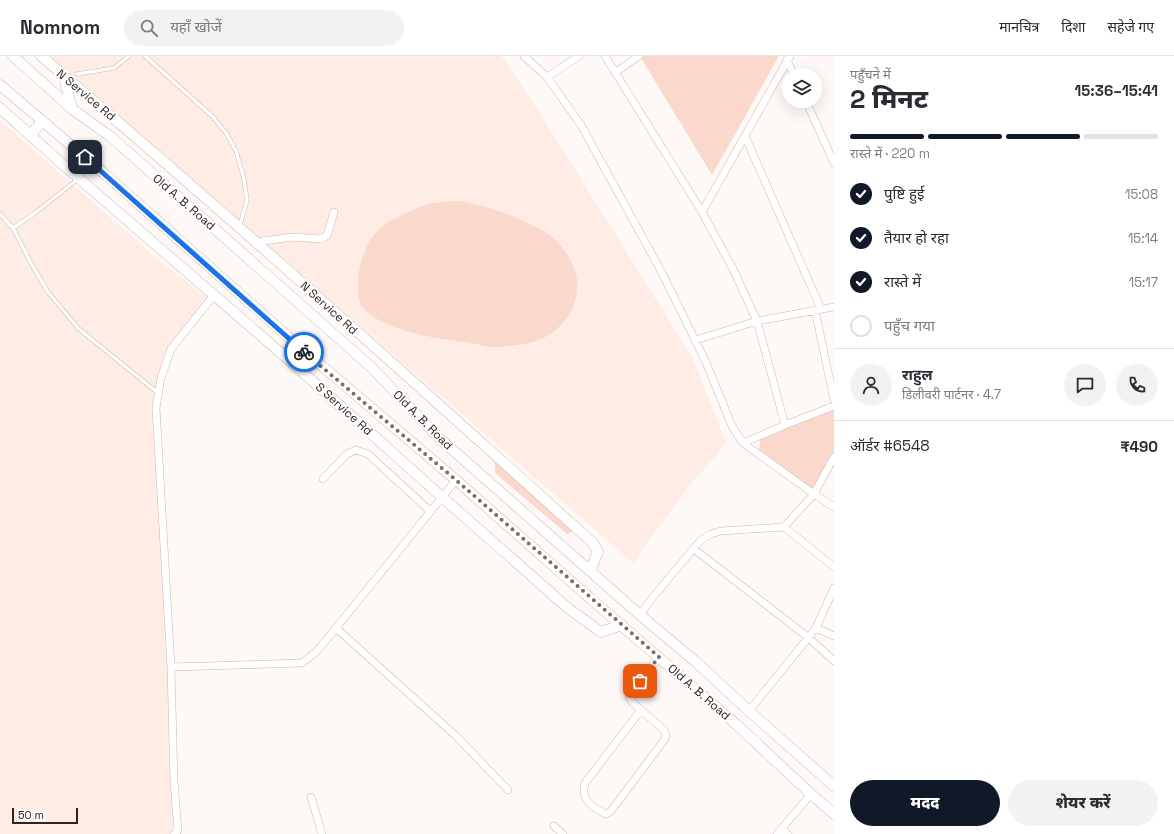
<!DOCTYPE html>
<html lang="hi">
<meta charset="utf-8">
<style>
body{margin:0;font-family:"Space Grotesk","Noto Sans Devanagari",sans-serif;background:#f2f2f3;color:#2b2b33;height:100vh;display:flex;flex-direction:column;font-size:15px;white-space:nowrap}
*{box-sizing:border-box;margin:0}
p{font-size:13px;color:#7c7c81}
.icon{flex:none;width:22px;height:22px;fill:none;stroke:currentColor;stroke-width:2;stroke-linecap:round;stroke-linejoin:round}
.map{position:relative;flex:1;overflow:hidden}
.sheet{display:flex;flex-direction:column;background:#fff;width:340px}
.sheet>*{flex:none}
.tools{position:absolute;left:782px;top:12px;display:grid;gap:8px}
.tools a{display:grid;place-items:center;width:40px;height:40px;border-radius:50%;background:#fff;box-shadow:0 4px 16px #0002;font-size:20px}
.scale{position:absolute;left:12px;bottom:10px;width:66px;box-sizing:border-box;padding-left:4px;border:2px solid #2d2521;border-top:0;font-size:11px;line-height:14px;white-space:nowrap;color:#2d2521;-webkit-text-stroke:3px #fff;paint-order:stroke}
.pin{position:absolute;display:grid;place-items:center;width:34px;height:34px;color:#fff;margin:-17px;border-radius:8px;box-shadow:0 2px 6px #0006}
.courier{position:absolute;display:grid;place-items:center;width:40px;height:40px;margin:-20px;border:3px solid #1a73e8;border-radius:50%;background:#fff;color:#222;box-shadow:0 1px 5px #0007}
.head em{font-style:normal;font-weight:800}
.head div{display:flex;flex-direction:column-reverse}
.head{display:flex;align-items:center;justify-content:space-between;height:68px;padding:0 16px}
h1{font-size:26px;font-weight:800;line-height:30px}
.bar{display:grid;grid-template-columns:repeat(4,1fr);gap:6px 4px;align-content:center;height:48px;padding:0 16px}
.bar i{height:5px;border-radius:3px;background:#e1e1e2}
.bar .on{background:#111827}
.bar p{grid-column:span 4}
.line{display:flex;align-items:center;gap:10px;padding:0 16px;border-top:1px solid #e1e1e2}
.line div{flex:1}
.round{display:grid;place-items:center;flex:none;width:42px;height:42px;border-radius:21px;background:#f2f2f3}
ol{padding:0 16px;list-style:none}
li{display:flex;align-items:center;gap:12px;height:44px}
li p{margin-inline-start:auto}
li .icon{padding:4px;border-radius:50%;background:#111827;color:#fff;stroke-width:4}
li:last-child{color:#7c7c81}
li i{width:22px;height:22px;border:2px solid #e1e1e2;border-radius:50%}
.cta{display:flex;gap:8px;margin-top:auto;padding:8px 16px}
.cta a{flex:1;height:46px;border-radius:24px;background:#111827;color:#fff;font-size:16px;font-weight:800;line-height:46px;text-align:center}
.cta a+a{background:#f2f2f3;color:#2b2b33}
header{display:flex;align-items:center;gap:24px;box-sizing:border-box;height:56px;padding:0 20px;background:#fff;border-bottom:1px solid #e1e1e2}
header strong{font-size:19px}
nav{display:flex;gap:22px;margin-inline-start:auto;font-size:14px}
.search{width:280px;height:36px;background:#f2f2f3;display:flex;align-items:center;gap:10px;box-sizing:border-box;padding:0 14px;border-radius:22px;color:#7c7c81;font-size:15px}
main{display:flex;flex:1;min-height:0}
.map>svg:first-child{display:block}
</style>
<header>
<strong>Nomnom</strong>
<div class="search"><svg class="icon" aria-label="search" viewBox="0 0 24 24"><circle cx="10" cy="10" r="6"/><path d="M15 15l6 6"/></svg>यहाँ खोजें</div>
<nav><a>मानचित्र</a><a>दिशा</a><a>सहेजे गए</a></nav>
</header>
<main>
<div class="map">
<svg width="834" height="778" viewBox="0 0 834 778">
<rect width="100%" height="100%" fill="#fef9f7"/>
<!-- built -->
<path fill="#ffede5" d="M 50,0 L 501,0 L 504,3 L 541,59 L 693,303 L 726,387 L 715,401 L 688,431 L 633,507 Z
M 0,64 L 154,200 L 210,244 L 171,293 L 156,352 L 178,775 L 174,778 L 0,778 Z"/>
<!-- green -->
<path fill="#fad9cc" d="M 644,0 L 779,0 L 712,119 L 641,2 Z
M 461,145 C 486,150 509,157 532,169 C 540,173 548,177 555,184 C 565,193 575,209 577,223 C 581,255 555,285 523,288 C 514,289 503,292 493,291 C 485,291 478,288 470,287 C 438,282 405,279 377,263 C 372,260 366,256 362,251 C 357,244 357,225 359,216 C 361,201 368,184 379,173 C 385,168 393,163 400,160 C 408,156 416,152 425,149 C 436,146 449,145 461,145 Z
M 834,350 L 834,401 L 814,438 L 759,399 L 760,380 Z
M 494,398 L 578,473 L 567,478 L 495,417 Z"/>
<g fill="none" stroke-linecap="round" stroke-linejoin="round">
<defs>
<path id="lane" d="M 145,0 L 213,61 L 226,77 L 236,95 L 244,123 L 247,144 L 240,169
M 77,18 L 114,12 L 129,0
M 0,158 L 13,172 L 32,209 L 48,236 L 79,273 L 158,337
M 13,172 L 35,157 L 78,123"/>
<path id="street" d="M 524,0 L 547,21 L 581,69 L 661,215 L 705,304 L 732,370 L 743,387 L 814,438 L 834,451
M 605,0 L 702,156 L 734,215 L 757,265 L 785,369
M 787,4 L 794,19
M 616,16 L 639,0
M 547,21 L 579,0
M 806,45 L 834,107
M 745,80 L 821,253
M 702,156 L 790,0
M 255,186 L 293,181 L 320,183 L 326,180 L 328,177 L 334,156
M 815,254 L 834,344
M 696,284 L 757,265 L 834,251
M 743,387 L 785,369 L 834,350
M 323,423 L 347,398 L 356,394 L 368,398 L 430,455
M 784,471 L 834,511
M 694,493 L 809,582 L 834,605
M 640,559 L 653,541 L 700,485 L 711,478 L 721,475 L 784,471 L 814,438 L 834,401
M 336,572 L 456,680 L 508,734
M 816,572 L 834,580
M 171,611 L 302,607 L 316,596 L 336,572 L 456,424
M 641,654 L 585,727 C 580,744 593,752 606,758 L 611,755 L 665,683 L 666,679 L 664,674 L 633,647 L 629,641 L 631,637 L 659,601
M 749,655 L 816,572 L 834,532
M 311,741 L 322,778
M 554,770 L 563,778
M 781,773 L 788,778
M 174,778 L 178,775 L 174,726 L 171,611 L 156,352 L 161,322 L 171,293 L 214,239
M 777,778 L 811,738"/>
<path id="secondary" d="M 13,0 L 72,53 L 111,81 L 371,311 L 438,381 L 640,559 L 696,606 L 749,655 L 834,730
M 41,0 C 228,159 411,323 593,487 L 598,496 L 590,515
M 64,20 L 72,53
M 0,29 L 106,119 L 294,286 L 456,424 L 600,551 L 737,669 L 811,738 L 834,758
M 0,52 L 60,106 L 289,304 L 442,441 L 569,553 L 601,576 L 622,569
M 30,79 L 43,65"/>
</defs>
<!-- lane casing -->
<use href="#lane" stroke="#ccb7ae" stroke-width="4.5"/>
<!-- street casing -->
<use href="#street" stroke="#ccb7ae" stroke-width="8"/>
<!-- secondary casing -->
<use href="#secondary" stroke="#ccb7ae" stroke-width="11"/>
<!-- lane -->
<use href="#lane" stroke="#fff" stroke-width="3.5"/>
<!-- street -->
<use href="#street" stroke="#fff" stroke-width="7"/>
<!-- secondary -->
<use href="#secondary" stroke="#fff" stroke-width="10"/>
</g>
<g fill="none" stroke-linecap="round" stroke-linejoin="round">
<!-- done -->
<path stroke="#766f6c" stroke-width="4" stroke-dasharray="0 7.2" d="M 304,296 L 456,424 L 659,601 L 640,625"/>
<!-- route -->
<path stroke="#1a73e8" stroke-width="5" d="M 85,101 L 304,296"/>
</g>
<g text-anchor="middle" stroke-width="4" stroke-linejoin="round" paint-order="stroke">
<!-- street labels -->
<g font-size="12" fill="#2d2521" stroke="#fff">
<text transform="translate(86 39) rotate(40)" y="4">N Service Rd</text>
<text transform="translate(184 146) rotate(41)" y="4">Old A. B. Road</text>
<text transform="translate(329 252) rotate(42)" y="4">N Service Rd</text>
<text transform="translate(344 353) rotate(42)" y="4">S Service Rd</text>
<text transform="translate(423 364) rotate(45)" y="4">Old A. B. Road</text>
<text transform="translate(699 636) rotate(41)" y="4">Old A. B. Road</text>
</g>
</g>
</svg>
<div class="tools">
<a><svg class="icon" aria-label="layers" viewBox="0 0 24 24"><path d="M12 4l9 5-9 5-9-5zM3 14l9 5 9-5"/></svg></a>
</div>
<div class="scale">50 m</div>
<div class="pin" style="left:640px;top:625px;background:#ea580c"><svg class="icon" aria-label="bag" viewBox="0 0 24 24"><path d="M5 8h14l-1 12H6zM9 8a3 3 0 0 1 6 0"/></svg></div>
<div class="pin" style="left:85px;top:101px;background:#1f2937"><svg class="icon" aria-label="home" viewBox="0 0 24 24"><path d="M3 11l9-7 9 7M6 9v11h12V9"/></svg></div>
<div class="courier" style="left:304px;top:296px"><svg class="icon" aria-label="bike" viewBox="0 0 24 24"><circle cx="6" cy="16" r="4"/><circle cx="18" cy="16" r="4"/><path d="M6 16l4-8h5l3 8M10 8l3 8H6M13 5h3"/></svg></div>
</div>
<section class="sheet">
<div class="head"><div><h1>2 मिनट</h1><p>पहुँचने में</p></div><em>15:36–15:41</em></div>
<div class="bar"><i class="on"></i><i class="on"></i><i class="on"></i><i></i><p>रास्ते में · 220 m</p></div>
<ol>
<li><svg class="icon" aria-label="check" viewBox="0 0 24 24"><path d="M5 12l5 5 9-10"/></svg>पुष्टि हुई<p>15:08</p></li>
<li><svg class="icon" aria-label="check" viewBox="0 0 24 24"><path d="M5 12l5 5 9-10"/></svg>तैयार हो रहा<p>15:14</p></li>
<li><svg class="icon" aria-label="check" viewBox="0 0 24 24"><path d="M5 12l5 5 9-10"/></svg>रास्ते में<p>15:17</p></li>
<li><i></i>पहुँच गया</li>
</ol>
<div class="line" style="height:72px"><a class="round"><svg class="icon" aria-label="person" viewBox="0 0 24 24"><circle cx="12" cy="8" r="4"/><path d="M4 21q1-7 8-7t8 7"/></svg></a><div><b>राहुल</b><p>डिलीवरी पार्टनर · 4.7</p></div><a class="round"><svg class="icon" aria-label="chat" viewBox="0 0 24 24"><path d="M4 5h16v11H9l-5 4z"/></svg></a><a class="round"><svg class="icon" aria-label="phone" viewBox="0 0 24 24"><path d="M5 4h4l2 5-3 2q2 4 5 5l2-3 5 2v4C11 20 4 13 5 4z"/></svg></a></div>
<div class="line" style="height:52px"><div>ऑर्डर #6548</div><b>₹490</b></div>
<div class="cta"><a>मदद</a><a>शेयर करें</a></div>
</section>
</main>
